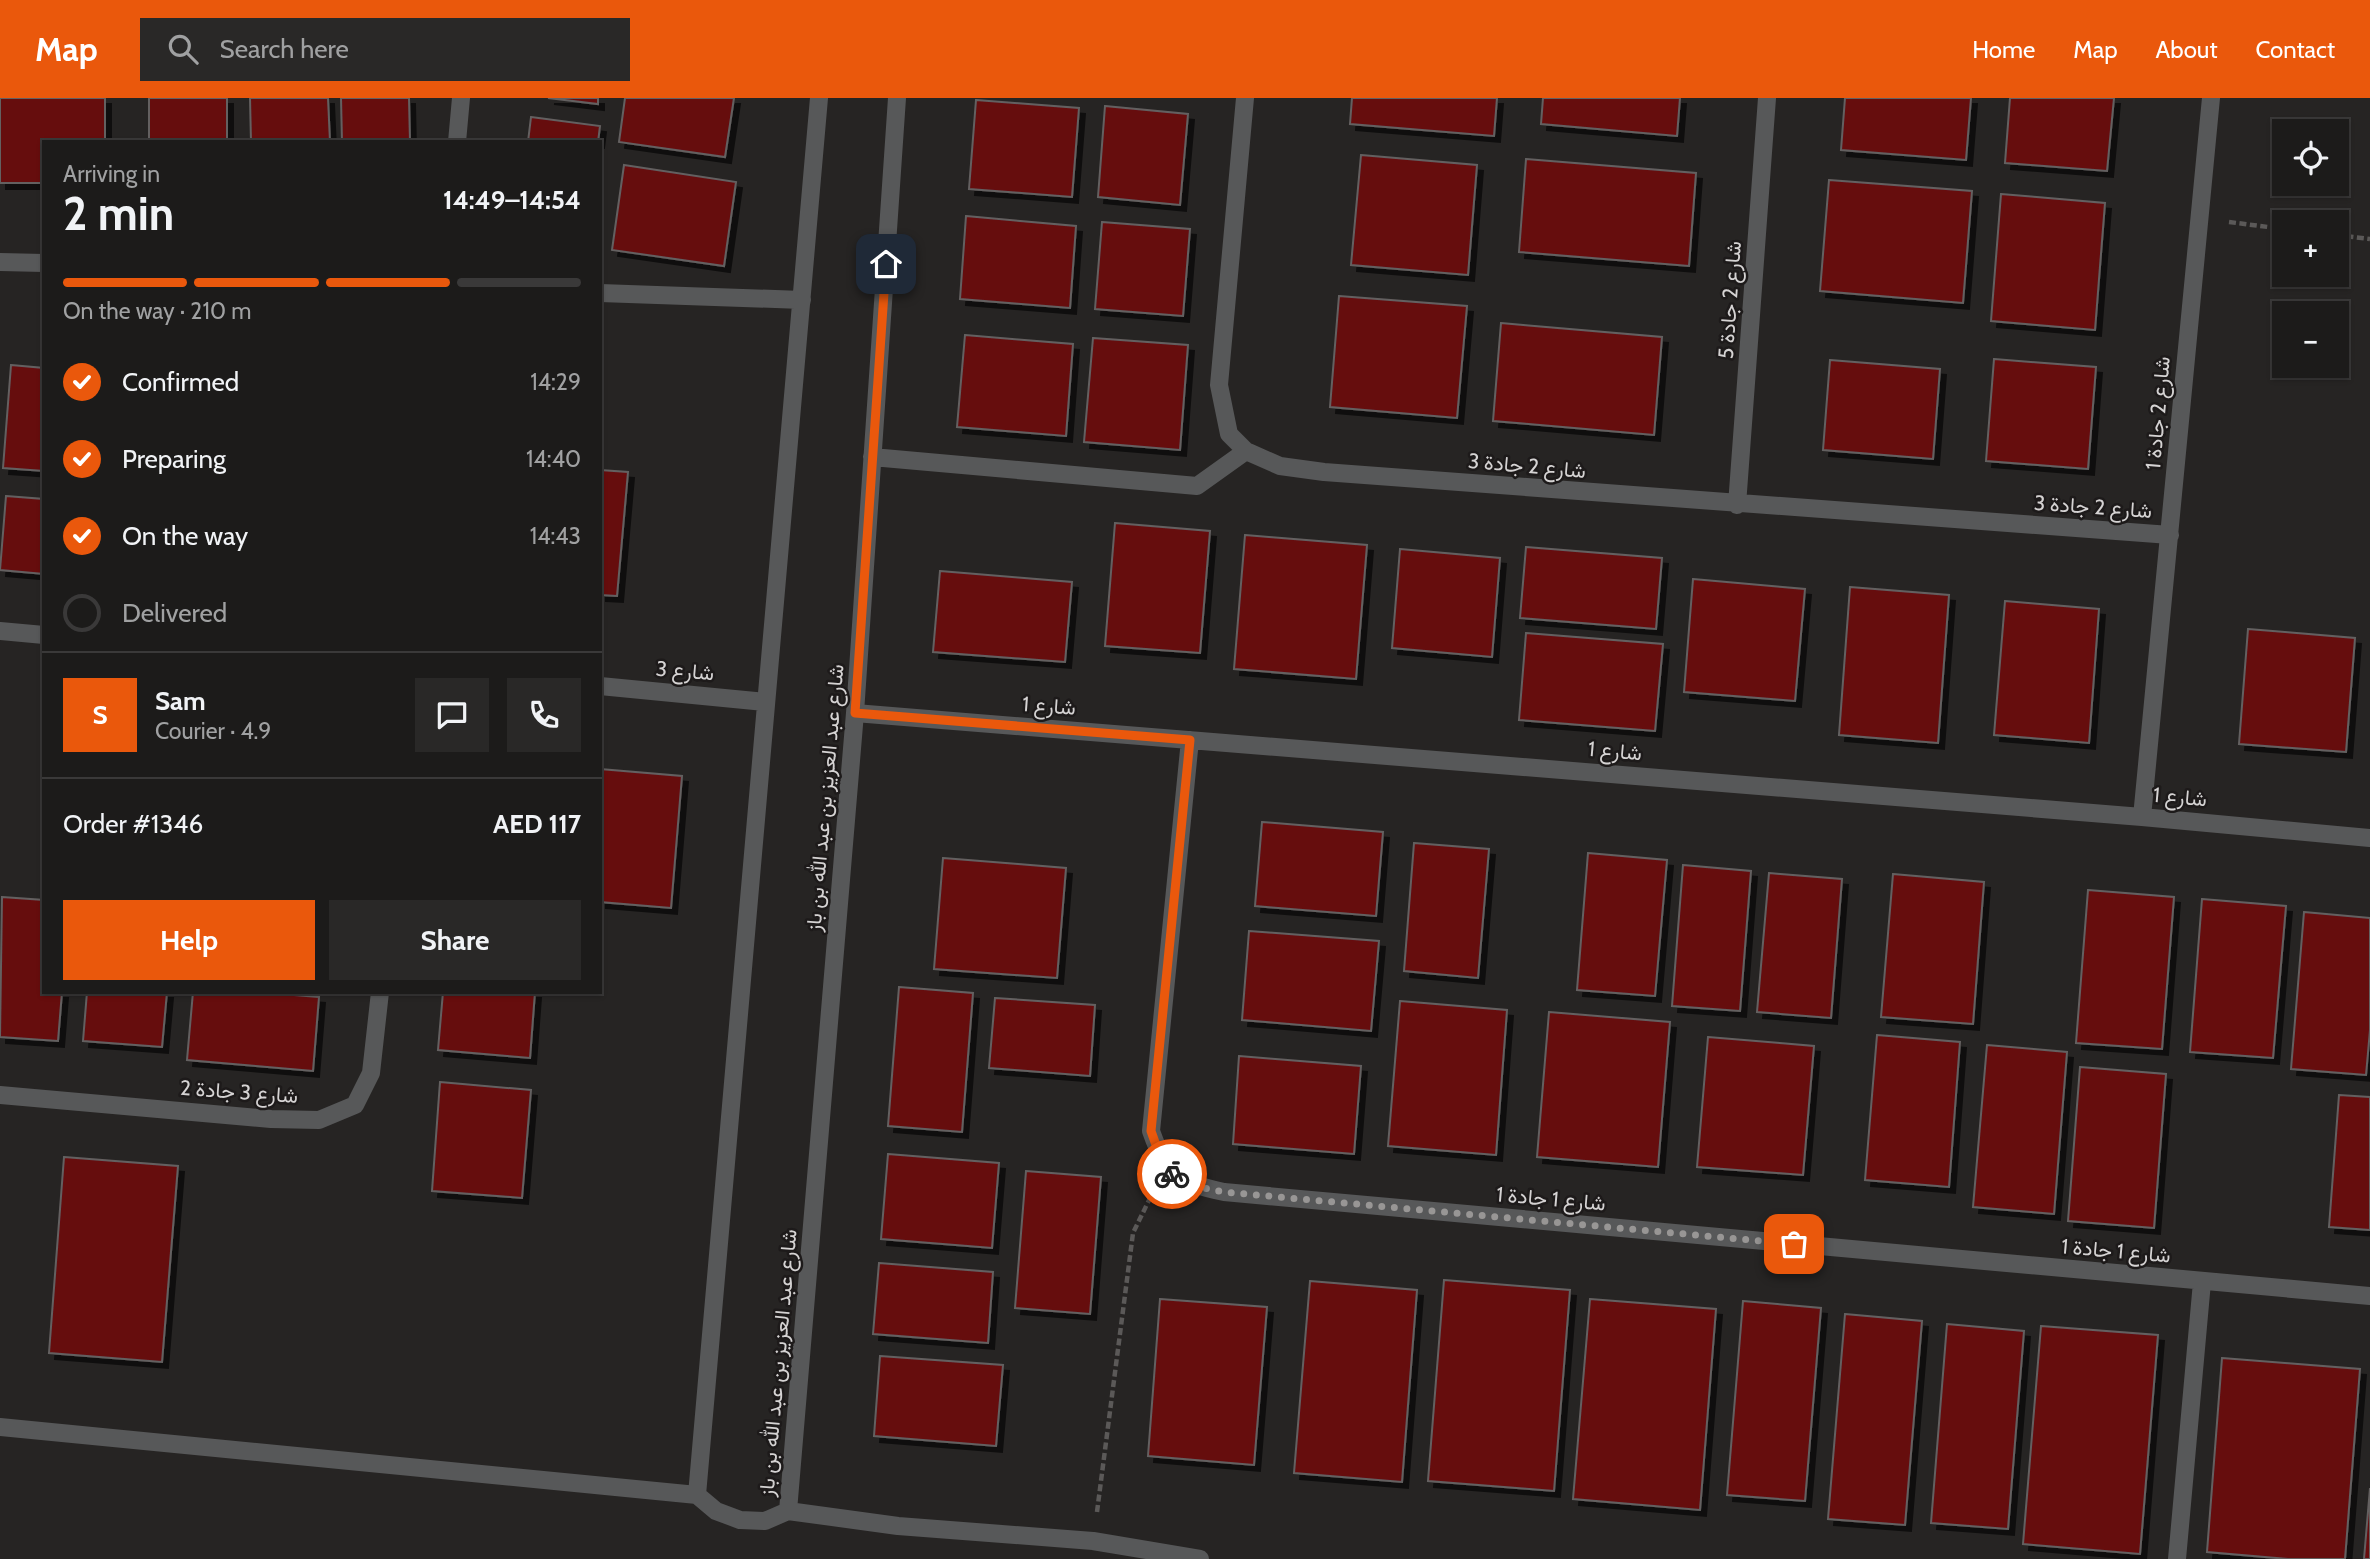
<!DOCTYPE html>
<meta charset="utf-8">
<style>
body{margin:0;font-family:Cabin,Vazirmatn,sans-serif;background:#292827;color:#f1f3f6;height:100vh;display:flex;flex-direction:column;font-size:26px;white-space:nowrap}
*{box-sizing:border-box;margin:0}
p{font-size:23px;color:#a0a1a2}
.icon{flex:none;width:38px;height:38px;fill:none;stroke:currentColor;stroke-width:2;stroke-linecap:round;stroke-linejoin:round}
.map{position:relative;flex:1;overflow:hidden}
.panel{position:absolute;left:42px;top:42px;width:560px;height:854px;display:flex;flex-direction:column;background:#1c1b1a;border-radius:0px;box-shadow:0 2px 5px #0004,0 0 0 2px #3a3939}
.panel>*{flex:none}
.buttons{position:absolute;left:2272px;top:21px;display:grid;gap:14px}
.buttons a{display:grid;place-items:center;width:77px;height:77px;border-radius:0px;background:#1c1b1a;box-shadow:0 2px 5px #0004,0 0 0 2px #3a3939;font-size:35px}
.pin{position:absolute;display:grid;place-items:center;width:60px;height:60px;color:#fff;margin:-30px;border-radius:14px;box-shadow:0 4px 10px #0006}
.courier{position:absolute;display:grid;place-items:center;width:70px;height:70px;margin:-35px;border:5px solid #ea580c;border-radius:50%;background:#fff;color:#222;box-shadow:0 2px 9px #0007}
.headline em{font-style:normal;font-weight:800}
.headline div{display:flex;flex-direction:column-reverse}
.headline{display:flex;align-items:center;justify-content:space-between;height:119px;padding:0 21px}
h1{font-size:46px;font-weight:800;line-height:52px}
.bar{display:grid;grid-template-columns:repeat(4,1fr);gap:10px 7px;align-content:center;height:84px;padding:0 21px}
.bar i{height:9px;border-radius:5px;background:#3a3939}
.bar .current{background:#ea580c}
.bar p{grid-column:span 4}
.line{display:flex;align-items:center;gap:18px;padding:0 21px;border-top:2px solid #3a3939}
.line div{flex:1}
.round{display:grid;place-items:center;flex:none;width:74px;height:74px;border-radius:0px;background:#292827}
ol{padding:0 21px;list-style:none}
li{display:flex;align-items:center;gap:21px;height:77px}
li p{margin-inline-start:auto}
li .icon{padding:7px;border-radius:50%;background:#ea580c;color:#fff;stroke-width:4}
li:last-child{color:#a0a1a2}
li i{width:38px;height:38px;border:4px solid #3a3939;border-radius:50%}
.action{display:flex;gap:14px;margin-top:auto;padding:14px 21px}
.action a{flex:1;height:80px;border-radius:0px;background:#ea580c;color:#fff;font-size:28px;font-weight:800;line-height:80px;text-align:center}
.action a+a{background:#292827;color:#f1f3f6}
header{display:flex;align-items:center;gap:42px;box-sizing:border-box;height:98px;padding:0 35px;background:#ea580c;color:#fff}
header strong{font-size:33px}
nav{display:flex;gap:38px;margin-inline-start:auto;font-size:24px}
.search{width:490px;height:63px;background:#292827;display:flex;align-items:center;gap:18px;box-sizing:border-box;padding:0 24px;border-radius:0px;color:#a0a1a2;font-size:26px}
.map>svg:first-child{display:block}
</style>
<header>
<strong>Map</strong>
<div class="search"><svg class="icon" aria-label="search" viewBox="0 0 24 24"><circle cx="10" cy="10" r="6"/><path d="M15 15l6 6"/></svg>Search here</div>
<nav><a>Home</a><a>Map</a><a>About</a><a>Contact</a></nav>
</header>
<div class="map">
<svg width="2370" height="1461" viewBox="0 0 2370 1461">
<defs>
<filter id="shadow"><feDropShadow dx="6" dy="6" stdDeviation="0" flood-color="#0009"/></filter>
</defs>
<rect width="100%" height="100%" fill="#262423"/>
<!-- building -->
<path fill="#660c11" stroke="#646060" stroke-width="2" filter="url(#shadow)" d="M 0,0 L 105,0 L 105,44 L 44,44 L 44,85 L 0,85 Z
M 149,0 L 227,0 L 227,44 L 149,44 Z
M 250,0 L 328,0 L 330,44 L 251,44 Z
M 341,0 L 409,0 L 410,44 L 342,44 Z
M 548,0 L 598,0 L 598,6 Z
M 625,0 L 734,0 L 725,59 L 619,44 Z
M 1352,0 L 1497,0 L 1494,38 L 1350,26 Z
M 1543,0 L 1680,0 L 1677,38 L 1541,26 Z
M 1845,0 L 1971,0 L 1966,62 L 1841,52 Z
M 2010,0 L 2114,0 L 2107,73 L 2005,65 Z
M 976,2 L 1079,10 L 1072,99 L 969,91 Z
M 1105,8 L 1188,16 L 1180,107 L 1098,99 Z
M 531,19 L 600,28 L 598,44 L 528,44 Z
M 1361,57 L 1477,67 L 1468,177 L 1351,167 Z
M 1526,61 L 1696,75 L 1689,168 L 1519,154 Z
M 624,67 L 736,84 L 724,168 L 612,152 Z
M 1829,82 L 1972,93 L 1963,205 L 1820,193 Z
M 2001,96 L 2105,105 L 2095,232 L 1991,223 Z
M 966,118 L 1076,128 L 1070,210 L 960,201 Z
M 1102,124 L 1190,131 L 1183,218 L 1095,211 Z
M 1339,198 L 1467,208 L 1457,320 L 1330,309 Z
M 1501,225 L 1662,239 L 1654,337 L 1493,323 Z
M 965,237 L 1073,246 L 1066,338 L 957,329 Z
M 1093,240 L 1188,247 L 1180,352 L 1084,344 Z
M 1994,261 L 2096,269 L 2088,371 L 1986,363 Z
M 1830,262 L 1940,271 L 1933,361 L 1823,352 Z
M 11,267 L 44,270 L 44,373 L 3,370 Z
M 600,372 L 628,374 L 617,498 L 600,497 Z
M 6,398 L 44,401 L 44,476 L 0,472 Z
M 1115,425 L 1210,433 L 1200,555 L 1105,548 Z
M 1245,437 L 1367,447 L 1356,581 L 1234,571 Z
M 1526,449 L 1662,460 L 1656,531 L 1520,520 Z
M 1400,451 L 1500,460 L 1492,559 L 1392,550 Z
M 940,473 L 1072,484 L 1065,564 L 933,554 Z
M 1693,481 L 1805,491 L 1795,603 L 1684,594 Z
M 1850,489 L 1949,497 L 1938,645 L 1839,637 Z
M 2005,503 L 2099,511 L 2089,645 L 1994,637 Z
M 2248,531 L 2355,540 L 2346,654 L 2239,646 Z
M 1526,535 L 1663,546 L 1655,633 L 1519,622 Z
M 600,671 L 682,678 L 671,810 L 600,804 Z
M 1262,724 L 1383,734 L 1376,818 L 1255,808 Z
M 1414,745 L 1489,751 L 1478,880 L 1404,873 Z
M 1588,755 L 1667,762 L 1655,898 L 1577,892 Z
M 943,760 L 1066,770 L 1057,880 L 934,871 Z
M 1683,767 L 1751,773 L 1740,913 L 1672,908 Z
M 1769,775 L 1842,781 L 1831,920 L 1757,914 Z
M 1893,776 L 1984,784 L 1973,926 L 1881,919 Z
M 2088,792 L 2174,799 L 2162,951 L 2076,945 Z
M 2,799 L 44,802 L 44,894 L 62,894 L 58,943 L 0,939 Z
M 2202,801 L 2286,808 L 2273,960 L 2190,954 Z
M 2304,814 L 2370,820 L 2370,932 L 2366,977 L 2291,971 Z
M 1249,833 L 1379,843 L 1371,933 L 1242,922 Z
M 899,889 L 973,895 L 962,1034 L 888,1028 Z
M 87,894 L 167,894 L 162,949 L 83,943 Z
M 193,894 L 256,894 L 319,899 L 313,973 L 187,962 Z
M 443,894 L 535,894 L 530,960 L 438,952 Z
M 995,900 L 1095,907 L 1090,978 L 989,970 Z
M 1400,903 L 1507,912 L 1496,1057 L 1388,1048 Z
M 1549,914 L 1670,924 L 1658,1069 L 1537,1059 Z
M 1877,937 L 1960,944 L 1949,1089 L 1865,1082 Z
M 1708,939 L 1814,948 L 1803,1077 L 1697,1069 Z
M 1987,947 L 2067,954 L 2054,1116 L 1973,1109 Z
M 1239,958 L 1361,968 L 1354,1056 L 1233,1046 Z
M 2080,969 L 2166,976 L 2154,1130 L 2068,1123 Z
M 440,984 L 531,992 L 522,1100 L 432,1093 Z
M 2339,997 L 2370,999 L 2370,1132 L 2329,1129 Z
M 888,1056 L 999,1065 L 992,1150 L 881,1141 Z
M 64,1059 L 178,1068 L 162,1264 L 49,1255 Z
M 1026,1073 L 1101,1079 L 1090,1216 L 1015,1210 Z
M 879,1165 L 993,1174 L 988,1245 L 873,1236 Z
M 1444,1182 L 1570,1192 L 1554,1393 L 1428,1383 Z
M 1310,1183 L 1417,1192 L 1402,1384 L 1294,1375 Z
M 1160,1201 L 1267,1209 L 1254,1367 L 1148,1358 Z
M 1590,1201 L 1716,1211 L 1700,1412 L 1573,1401 Z
M 1743,1203 L 1821,1210 L 1805,1403 L 1727,1397 Z
M 1845,1216 L 1922,1223 L 1905,1427 L 1828,1421 Z
M 1947,1226 L 2024,1233 L 2008,1431 L 1931,1425 Z
M 2041,1228 L 2158,1237 L 2140,1456 L 2023,1446 Z
M 880,1258 L 1003,1267 L 996,1348 L 874,1338 Z
M 2222,1260 L 2360,1271 L 2345,1461 L 2288,1461 L 2207,1454 Z
M 2370,1390 L 2370,1461 L 2364,1461 Z"/>
<g fill="none" stroke-linecap="round" stroke-linejoin="round">
<!-- path -->
<path stroke="#5b5958" stroke-width="4.5" stroke-dasharray="7 3.5" stroke-linecap="butt" d="M 2229,124 L 2284,131
M 2336,137 L 2370,141
M 1097,1414 L 1133,1135 L 1153,1094"/>
<!-- minor -->
<path stroke="#575859" stroke-width="18" d="M 1245,0 L 1219,287 L 1229,336 L 1246,353 L 1280,368 L 1324,374 L 2170,437
M 457,44 L 461,0
M 0,164 L 44,165
M 600,195 L 802,202
M 872,359 L 1197,388 L 1246,353
M 1737,407 L 1767,0
M 0,533 L 44,537
M 600,588 L 765,604
M 855,615 L 2142,719 L 2370,740
M 1190,642 L 1151,1033 C 1167,1078 1177,1084 1224,1094 L 2370,1198
M 2142,719 L 2211,0
M 0,997 L 271,1021 L 319,1022 L 355,1007 L 371,975 L 380,894
M 0,1329 L 697,1397
M 697,1397 L 819,0
M 697,1397 L 716,1413 L 740,1422 L 765,1423 L 788,1413 L 898,1428 L 1093,1443 L 1200,1461
M 788,1413 L 855,615 L 897,0
M 2177,1461 L 2202,1184"/>
</g>
<g fill="none" stroke-linecap="round" stroke-linejoin="round">
<!-- done -->
<path stroke="#989695" stroke-width="7" stroke-dasharray="0 12.6" d="M 1172,1076 L 1193,1088 L 1224,1094 L 1794,1146"/>
<!-- route -->
<path stroke="#ea580c" stroke-width="9" d="M 886,166 L 855,615 L 1190,642 L 1151,1033 L 1161,1061 L 1172,1076"/>
</g>
<g text-anchor="middle" stroke-width="5" stroke-linejoin="round" paint-order="stroke">
<!-- street labels -->
<g font-size="21" fill="#d5d3d3" stroke="#1d1a1a">
<text transform="translate(1730 202) rotate(-86)" y="7">شارع 2 جادة 5</text>
<text transform="translate(2158 315) rotate(-85)" y="7">شارع 2 جادة 1</text>
<text transform="translate(1527 368) rotate(5)" y="7">شارع 2 جادة 3</text>
<text transform="translate(2093 409) rotate(4)" y="7">شارع 2 جادة 3</text>
<text transform="translate(685 573) rotate(5)" y="7">شارع 3</text>
<text transform="translate(1049 608) rotate(4)" y="7">شارع 1</text>
<text transform="translate(1615 653) rotate(5)" y="7">شارع 1</text>
<text transform="translate(2180 699) rotate(5)" y="7">شارع 1</text>
<text transform="translate(825 700) rotate(-85)" y="7">شارع عبد العزيز بن عبد الله بن باز</text>
<text transform="translate(239 994) rotate(4)" y="7">شارع 3 جادة 2</text>
<text transform="translate(1551 1101) rotate(5)" y="7">شارع 1 جادة 1</text>
<text transform="translate(2116 1153) rotate(5)" y="7">شارع 1 جادة 1</text>
<text transform="translate(778 1265) rotate(-85)" y="7">شارع عبد العزيز بن عبد الله بن باز</text>
</g>
</g>
</svg>
<div class="buttons">
<a><svg class="icon" aria-label="locate" viewBox="0 0 24 24"><circle cx="12" cy="12" r="6"/><path d="M12 2v4M12 18v4M2 12h4M18 12h4"/></svg></a>
<a>+</a>
<a>−</a>
</div>
<div class="pin" style="left:1794px;top:1146px;background:#ea580c"><svg class="icon" aria-label="bag" viewBox="0 0 24 24"><path d="M5 8h14l-1 12H6zM9 8a3 3 0 0 1 6 0"/></svg></div>
<div class="pin" style="left:886px;top:166px;background:#1f2937"><svg class="icon" aria-label="home" viewBox="0 0 24 24"><path d="M3 11l9-7 9 7M6 9v11h12V9"/></svg></div>
<div class="courier" style="left:1172px;top:1076px"><svg class="icon" aria-label="bike" viewBox="0 0 24 24"><circle cx="6" cy="16" r="4"/><circle cx="18" cy="16" r="4"/><path d="M6 16l4-8h5l3 8M10 8l3 8H6M13 5h3"/></svg></div>
<section class="panel">
<div class="headline"><div><h1>2 min</h1><p>Arriving in</p></div><em>14:49–14:54</em></div>
<div class="bar"><i class="current"></i><i class="current"></i><i class="current"></i><i></i><p>On the way · 210 m</p></div>
<ol>
<li><svg class="icon" aria-label="check" viewBox="0 0 24 24"><path d="M5 12l5 5 9-10"/></svg>Confirmed<p>14:29</p></li>
<li><svg class="icon" aria-label="check" viewBox="0 0 24 24"><path d="M5 12l5 5 9-10"/></svg>Preparing<p>14:40</p></li>
<li><svg class="icon" aria-label="check" viewBox="0 0 24 24"><path d="M5 12l5 5 9-10"/></svg>On the way<p>14:43</p></li>
<li><i></i>Delivered</li>
</ol>
<div class="line" style="height:126px"><b class="round" style="background:#ea580c;color:#fff">S</b><div><b>Sam</b><p>Courier · 4.9</p></div><a class="round"><svg class="icon" aria-label="chat" viewBox="0 0 24 24"><path d="M4 5h16v11H9l-5 4z"/></svg></a><a class="round"><svg class="icon" aria-label="phone" viewBox="0 0 24 24"><path d="M5 4h4l2 5-3 2q2 4 5 5l2-3 5 2v4C11 20 4 13 5 4z"/></svg></a></div>
<div class="line" style="height:91px"><div>Order #1346</div><b>AED 117</b></div>
<div class="action"><a>Help</a><a>Share</a></div>
</section>
</div>
